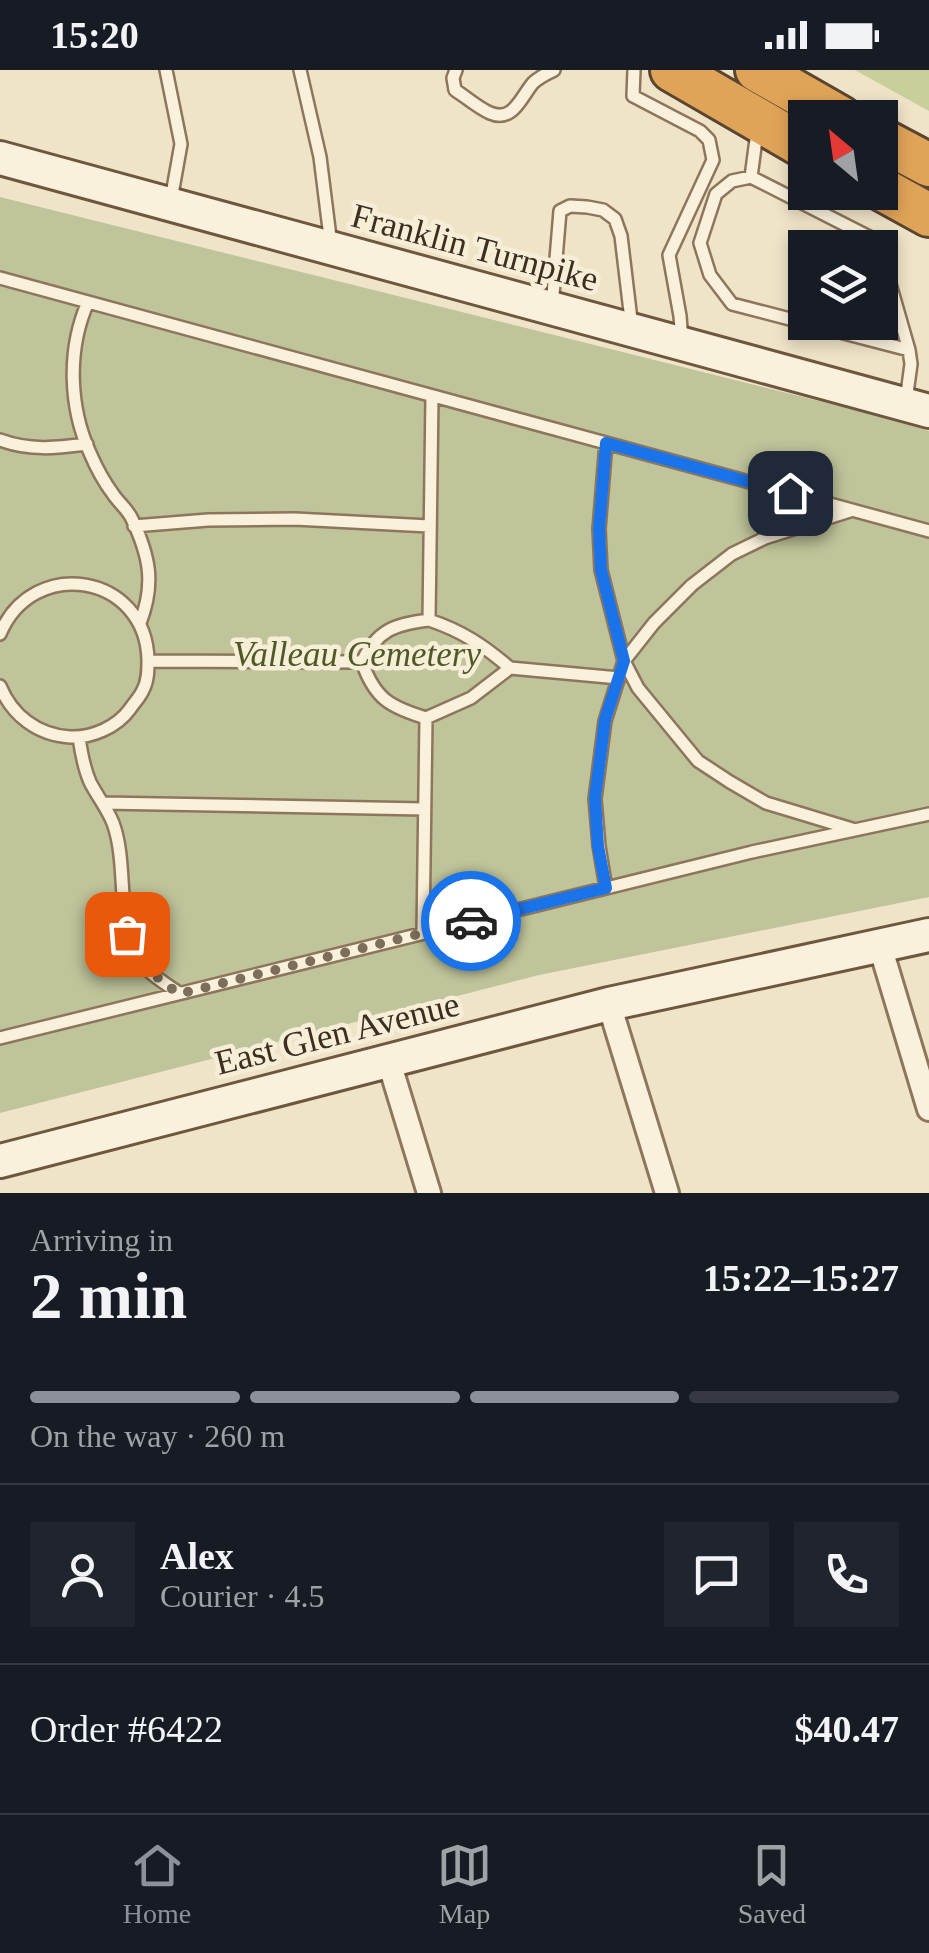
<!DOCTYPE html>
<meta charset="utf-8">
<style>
body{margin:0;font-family:"Times New Roman",serif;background:#20242c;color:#f1f3f6;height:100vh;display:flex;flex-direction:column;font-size:38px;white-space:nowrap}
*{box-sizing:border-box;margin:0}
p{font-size:32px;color:#9ea1a6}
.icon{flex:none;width:55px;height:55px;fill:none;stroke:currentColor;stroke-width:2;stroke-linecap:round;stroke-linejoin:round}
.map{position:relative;height:1123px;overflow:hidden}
.side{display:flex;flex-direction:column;background:#171b24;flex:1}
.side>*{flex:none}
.needle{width:65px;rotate:331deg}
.controls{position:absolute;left:788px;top:30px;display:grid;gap:20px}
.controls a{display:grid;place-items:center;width:110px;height:110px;border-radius:0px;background:#171b24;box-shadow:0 5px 15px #0003;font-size:50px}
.pin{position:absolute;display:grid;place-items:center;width:85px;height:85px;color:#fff;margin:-42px;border-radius:20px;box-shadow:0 5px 15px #0006}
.courier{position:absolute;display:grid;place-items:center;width:100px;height:100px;margin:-50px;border:8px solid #1a73e8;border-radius:50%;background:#fff;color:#222;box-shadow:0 2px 12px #0007}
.headline em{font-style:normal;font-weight:700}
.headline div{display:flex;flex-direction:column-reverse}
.headline{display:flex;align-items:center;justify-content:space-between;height:170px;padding:0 30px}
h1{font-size:65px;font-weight:700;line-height:75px}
.bar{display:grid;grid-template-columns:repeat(4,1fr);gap:15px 10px;align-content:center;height:120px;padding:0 30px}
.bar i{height:12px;border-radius:8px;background:#363941}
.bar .on{background:#8c9099}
.bar p{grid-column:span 4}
.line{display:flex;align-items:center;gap:25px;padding:0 30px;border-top:2px solid #363941}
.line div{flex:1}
.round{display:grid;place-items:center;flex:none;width:105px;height:105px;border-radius:0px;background:#20242c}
.status{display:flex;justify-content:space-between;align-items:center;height:70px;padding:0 50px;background:#171b24;direction:ltr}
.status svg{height:28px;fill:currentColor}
.tabs{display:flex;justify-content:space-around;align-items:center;height:140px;border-top:2px solid #363941;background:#171b24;font-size:28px;color:#9ea1a6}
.tabs a{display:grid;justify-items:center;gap:5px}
.tabs .on{color:#8c9099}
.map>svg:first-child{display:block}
</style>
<div class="status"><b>15:20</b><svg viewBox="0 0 49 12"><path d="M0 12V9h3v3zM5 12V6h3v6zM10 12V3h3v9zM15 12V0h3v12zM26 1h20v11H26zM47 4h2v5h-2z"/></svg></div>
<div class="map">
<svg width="929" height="1123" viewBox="0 0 929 1123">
<rect width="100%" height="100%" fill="#f0e4c8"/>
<!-- green -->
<path fill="#c9cf9b" d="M 855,0 L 929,0 L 929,41 L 862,4 Z"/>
<!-- cemetery -->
<path fill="#bfc49a" d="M 0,127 L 875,345 L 929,361 L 929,827 L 539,905 L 0,1043 Z"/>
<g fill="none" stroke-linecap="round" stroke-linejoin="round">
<defs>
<path id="lane" d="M 166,0 L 181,74 L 171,130
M 300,0 L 320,87 L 331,175
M 456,0 L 453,8 L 455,20 C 466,27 478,38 490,43 C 513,53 521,27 533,13 C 539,7 546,4 554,0
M 634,0 L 633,26 L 700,61 L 709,70 L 713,90 L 669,185 L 680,246 L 682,271
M 751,107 L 757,62
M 879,178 L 875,170 L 751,107 L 732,111 L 716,124 L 700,173 L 710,205 L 732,234 L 909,280
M 880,179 L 909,280 L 911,294 L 906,331
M 0,208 L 929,461
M 88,232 C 67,279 69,337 90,383 C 96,397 104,412 113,424 C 119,433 128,440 132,449 C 150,487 155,514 140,553
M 552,237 L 560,141 L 570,136 L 587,137 L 603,140 L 615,149 L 621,166 L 632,258
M 0,370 C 30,381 56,378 87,374
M 606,373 L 599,459 L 601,500 L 624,591 L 638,618 L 698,691 L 730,712 L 766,733 L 852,759
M 134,456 L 208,450 L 295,449 L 429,456
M 429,550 C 462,561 483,575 510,598 L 471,628 L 426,648 C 390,637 375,629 362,592 C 377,560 395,554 429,550 Z
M 429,550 L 432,326
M 0,564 C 33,485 146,504 148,590 C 148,600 148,611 143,620 C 140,627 134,633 130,639 C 117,657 92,668 70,667 C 37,665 12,645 0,616
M 148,591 L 362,592
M 510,598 L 619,608
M 79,667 C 81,682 84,698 90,712 C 97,726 107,738 113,753 C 130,799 112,865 148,900 C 157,909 169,916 179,923
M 103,733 L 424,739
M 606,818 L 599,776 L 595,729 L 605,651 L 624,591 L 654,553 L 692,515 L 732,484 L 765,468 L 850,441
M 423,863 L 426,648
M 0,968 L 752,782 L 929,744"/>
<path id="street" d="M 880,876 L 929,1039
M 609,934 L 667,1123
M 389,992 L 429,1123"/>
<path id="secondary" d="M 0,88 L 929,341
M 0,1091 L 609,934 L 929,865"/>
<path id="highway" d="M 672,0 L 805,77
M 757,0 L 841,48
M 880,69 L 929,95
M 880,118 L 929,145"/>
</defs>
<!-- lane casing -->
<use href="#lane" stroke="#8d765c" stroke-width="16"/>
<!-- street casing -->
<use href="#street" stroke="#8d765c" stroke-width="28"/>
<!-- secondary casing -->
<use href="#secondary" stroke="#6f573f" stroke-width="38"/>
<!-- highway casing -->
<use href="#highway" stroke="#5b4430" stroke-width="48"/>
<!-- lane -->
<use href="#lane" stroke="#faf1dc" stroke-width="11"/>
<!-- street -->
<use href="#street" stroke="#faf1dc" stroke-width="22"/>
<!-- secondary -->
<use href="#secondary" stroke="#faf1dc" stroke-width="32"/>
<!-- highway -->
<use href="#highway" stroke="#e0a458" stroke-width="42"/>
</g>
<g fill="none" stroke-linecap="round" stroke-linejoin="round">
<!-- done -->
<path stroke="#7c6e5b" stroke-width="10" stroke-dasharray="0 18" d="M 127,864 C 142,897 151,903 179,924 L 471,851"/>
<!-- route -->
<path stroke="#1a73e8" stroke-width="12" d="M 471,851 L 606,818 L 598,776 L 595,728 L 605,650 L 624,591 L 601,500 L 599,459 L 606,373 L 790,423"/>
</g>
<g text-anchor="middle" stroke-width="9" stroke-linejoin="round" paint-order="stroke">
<!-- street labels -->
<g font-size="35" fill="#3d2e20" stroke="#f7eed8">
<text transform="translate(475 177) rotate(15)" y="12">Franklin Turnpike</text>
<text transform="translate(337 963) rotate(-14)" y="12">East Glen Avenue</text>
</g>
<!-- park labels -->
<g font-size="35" font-style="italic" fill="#4d5a26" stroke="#f7eed8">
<text x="357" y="596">Valleau Cemetery</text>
</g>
</g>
</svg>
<div class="controls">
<a><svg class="needle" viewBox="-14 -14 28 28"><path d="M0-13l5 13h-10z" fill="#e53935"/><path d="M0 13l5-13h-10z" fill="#9ea1a6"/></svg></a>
<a><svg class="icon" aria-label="layers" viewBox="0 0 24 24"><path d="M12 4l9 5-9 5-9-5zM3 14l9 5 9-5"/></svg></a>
</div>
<div class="pin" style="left:127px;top:864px;background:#ea580c"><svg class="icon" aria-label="bag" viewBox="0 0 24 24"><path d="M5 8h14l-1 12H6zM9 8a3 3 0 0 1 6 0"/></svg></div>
<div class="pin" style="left:790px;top:423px;background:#1f2937"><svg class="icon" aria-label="home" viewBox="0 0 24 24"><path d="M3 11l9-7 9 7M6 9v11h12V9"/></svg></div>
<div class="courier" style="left:471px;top:851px"><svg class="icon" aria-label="car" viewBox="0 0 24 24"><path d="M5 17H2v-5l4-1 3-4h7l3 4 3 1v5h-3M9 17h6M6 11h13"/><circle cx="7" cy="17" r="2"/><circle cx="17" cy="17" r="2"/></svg></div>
</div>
<section class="side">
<div class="headline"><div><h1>2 min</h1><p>Arriving in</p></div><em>15:22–15:27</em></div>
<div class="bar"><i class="on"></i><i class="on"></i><i class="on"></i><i></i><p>On the way · 260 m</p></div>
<div class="line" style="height:180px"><a class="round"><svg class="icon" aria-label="person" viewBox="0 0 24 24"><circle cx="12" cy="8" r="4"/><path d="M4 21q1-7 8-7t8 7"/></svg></a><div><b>Alex</b><p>Courier · 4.5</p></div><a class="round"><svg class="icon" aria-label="chat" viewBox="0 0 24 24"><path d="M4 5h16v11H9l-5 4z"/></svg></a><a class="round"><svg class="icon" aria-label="phone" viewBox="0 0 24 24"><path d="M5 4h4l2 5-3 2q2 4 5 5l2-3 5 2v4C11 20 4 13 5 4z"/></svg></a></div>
<div class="line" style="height:130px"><div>Order #6422</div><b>$40.47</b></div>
</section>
<nav class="tabs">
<a class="on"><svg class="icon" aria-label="home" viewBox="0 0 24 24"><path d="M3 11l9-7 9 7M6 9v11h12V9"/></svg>Home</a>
<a><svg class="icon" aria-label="map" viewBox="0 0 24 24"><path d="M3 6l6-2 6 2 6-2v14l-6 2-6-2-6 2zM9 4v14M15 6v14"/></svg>Map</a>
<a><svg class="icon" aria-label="saved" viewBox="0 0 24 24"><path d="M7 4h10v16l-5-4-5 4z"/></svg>Saved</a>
</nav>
